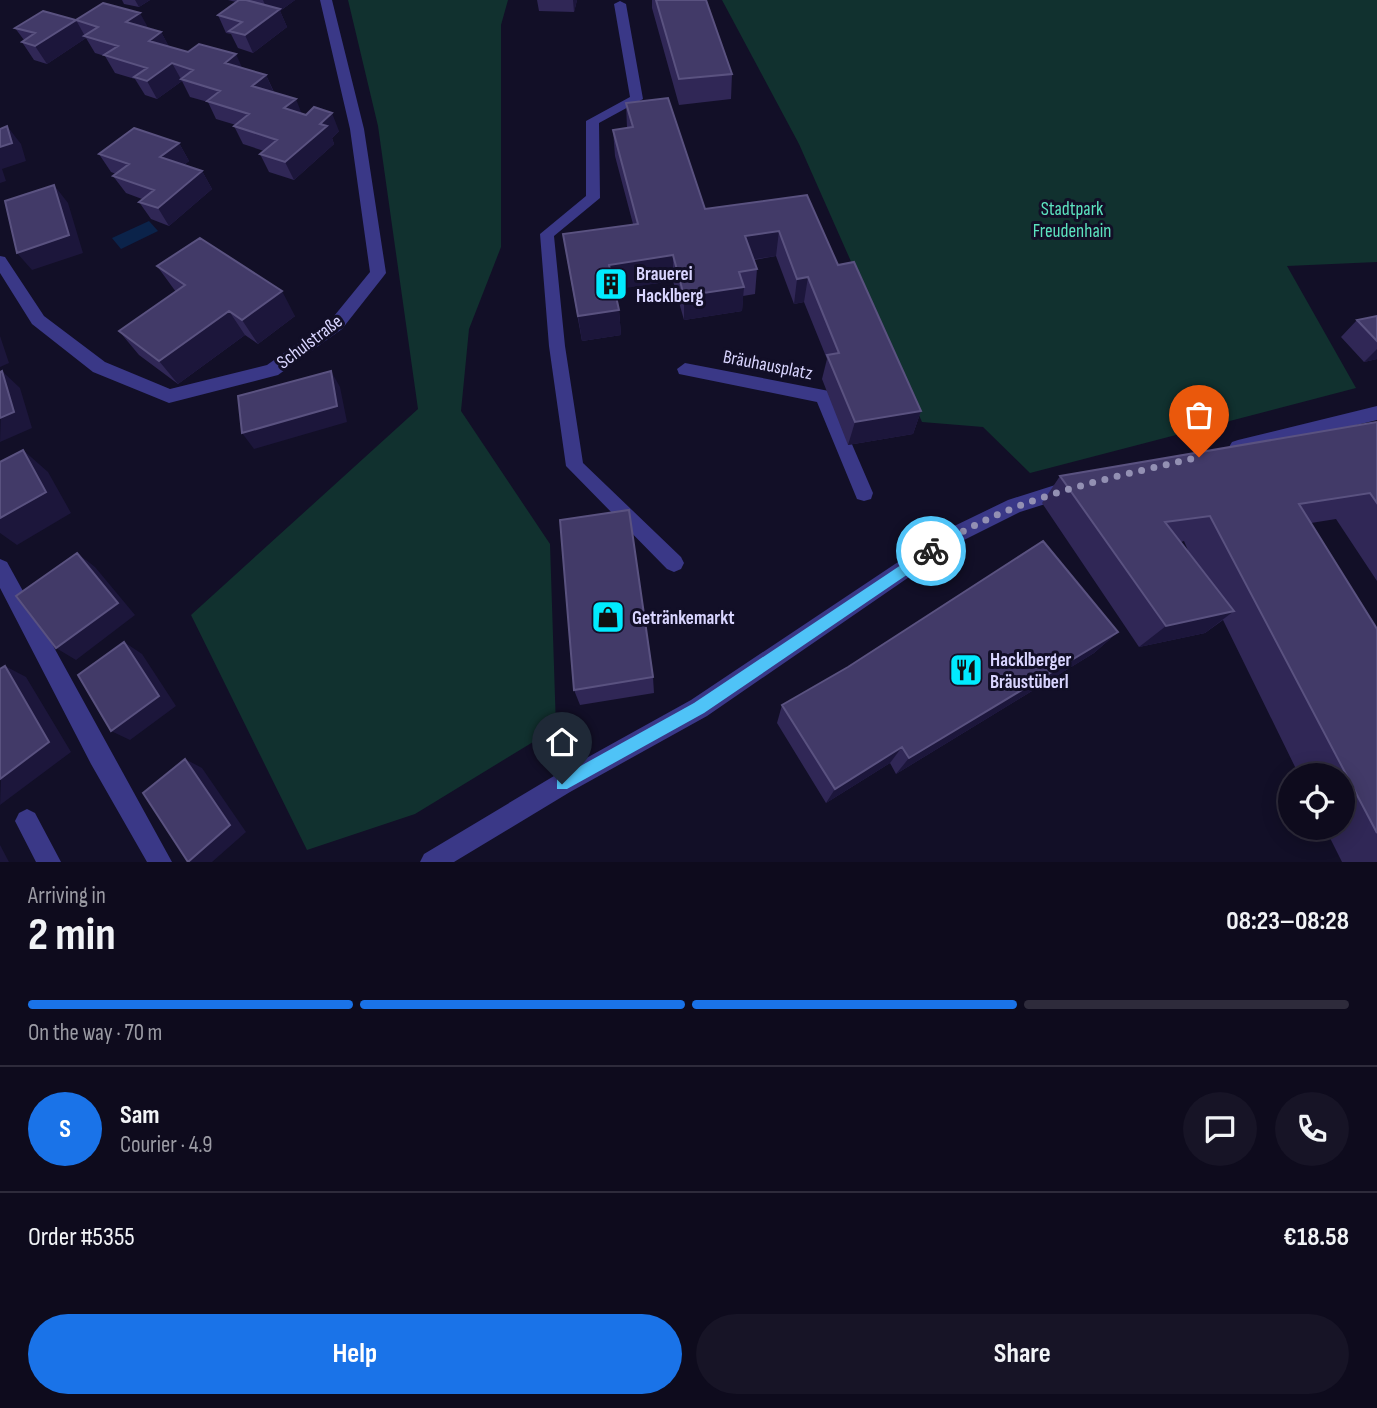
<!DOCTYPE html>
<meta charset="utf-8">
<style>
body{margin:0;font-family:"Sofia Sans Condensed",sans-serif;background:#171426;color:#f1f3f6;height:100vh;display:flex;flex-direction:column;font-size:26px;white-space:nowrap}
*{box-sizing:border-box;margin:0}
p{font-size:23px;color:#9b9ba4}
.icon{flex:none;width:38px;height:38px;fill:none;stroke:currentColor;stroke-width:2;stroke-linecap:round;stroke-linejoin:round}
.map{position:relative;height:862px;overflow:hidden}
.drawer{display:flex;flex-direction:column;background:#0e0b1d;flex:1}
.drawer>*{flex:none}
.buttons{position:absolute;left:1278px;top:763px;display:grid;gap:14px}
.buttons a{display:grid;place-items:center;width:77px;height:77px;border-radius:50%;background:#0e0b1d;box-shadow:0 4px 18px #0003,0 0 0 2px #2e2b3b;font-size:35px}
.pin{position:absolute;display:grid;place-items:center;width:60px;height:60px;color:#fff;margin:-72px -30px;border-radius:50% 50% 50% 0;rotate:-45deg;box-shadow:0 0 7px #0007}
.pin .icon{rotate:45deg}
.courier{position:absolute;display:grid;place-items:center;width:70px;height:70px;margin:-35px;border:5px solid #4fc3f7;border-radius:50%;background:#fff;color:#222;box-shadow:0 2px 9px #0007}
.overview em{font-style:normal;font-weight:700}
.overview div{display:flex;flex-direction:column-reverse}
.overview{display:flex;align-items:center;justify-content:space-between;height:119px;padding:0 28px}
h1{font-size:46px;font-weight:700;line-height:52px}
.bar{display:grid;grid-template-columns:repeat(4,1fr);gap:10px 7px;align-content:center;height:84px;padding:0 28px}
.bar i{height:9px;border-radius:5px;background:#2e2b3b}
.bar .selected{background:#1a73e8}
.bar p{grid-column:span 4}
.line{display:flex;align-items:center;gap:18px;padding:0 28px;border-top:2px solid #2e2b3b}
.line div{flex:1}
.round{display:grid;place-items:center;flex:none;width:74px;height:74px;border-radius:37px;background:#171426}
.action{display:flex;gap:14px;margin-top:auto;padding:14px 28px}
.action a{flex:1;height:80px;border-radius:42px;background:#1a73e8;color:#fff;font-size:28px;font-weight:700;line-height:80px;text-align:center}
.action a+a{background:#171426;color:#f1f3f6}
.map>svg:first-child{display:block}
</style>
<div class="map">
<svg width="1377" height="862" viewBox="0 0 1377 862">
<rect width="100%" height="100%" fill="#120f27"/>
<!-- green -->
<path fill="#11312f" d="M 348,0 L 508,0 L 501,25 L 501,247 L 469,329 L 461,411 L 550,544 L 556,728 L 415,814 L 307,850 L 191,615 L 418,409 L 378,126 Z
M 722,0 L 1377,0 L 1377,262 L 1287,266 L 1356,388 L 1030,473 L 983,427 L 922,422 L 799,144 Z"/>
<!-- water -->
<path fill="#0b234a" d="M 149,221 L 158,231 L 121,249 L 112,238 Z"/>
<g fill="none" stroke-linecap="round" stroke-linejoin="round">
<!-- minor -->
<path fill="#3a3887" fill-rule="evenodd" d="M 320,0 L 332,0 L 364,129 L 386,273 L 383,277 L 342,329 L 278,375 L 169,403 L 93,372 L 32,324 L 0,273 L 0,256 L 5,257 L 44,316 L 105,362 L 170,389 L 267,365 L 330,321 L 370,272 L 350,129 Z
M 620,1 L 626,4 L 643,99 L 599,123 L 600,198 L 554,236 L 565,346 L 583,463 L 681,557 L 684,563 L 681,569 L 674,572 L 667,569 L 566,466 L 549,346 L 540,234 L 586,196 L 586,121 L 630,97 L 614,4 Z
M 685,363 L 829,391 L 873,493 L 871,499 L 864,501 L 857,499 L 817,402 L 679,374 L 677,369 Z
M 1377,406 L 1377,420 L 1238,454 L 1232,452 L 1229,447 L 1232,442 L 1238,440 Z
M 1071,480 L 1077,482 L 1080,488 L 1077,494 L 1020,512 L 960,542 L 707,716 L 570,792 L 454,862 L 420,862 L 424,854 L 554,776 L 691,700 L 946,530 L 1008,500 Z
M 0,559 L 7,562 L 172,862 L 147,862 L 91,764 L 0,588 Z
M 27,809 L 35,813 L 61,862 L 36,862 L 15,821 L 19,813 Z"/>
</g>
<!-- wall -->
<path fill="#302756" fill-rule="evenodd" d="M 122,0 L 150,0 L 139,7 L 124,4 Z
M 228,0 L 295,0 L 280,11 L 287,27 L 253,53 L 238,48 L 231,34 L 226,33 L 218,15 L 236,2 Z
M 537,0 L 577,0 L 574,12 L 539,11 Z
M 652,0 L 706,0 L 732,74 L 731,99 L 679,105 L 652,8 Z
M 76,20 L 149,29 L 161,32 L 169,47 L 266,75 L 274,92 L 302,114 L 339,131 L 332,138 L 334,144 L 294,180 L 269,172 L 260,154 L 264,151 L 243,144 L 234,126 L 236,125 L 216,119 L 208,102 L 190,97 L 182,81 L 157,99 L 145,95 L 135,79 L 115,73 L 105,56 L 95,53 L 86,38 L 47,64 L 34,60 L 22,42 L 24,40 L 15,28 L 76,20 L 85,35 Z
M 626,103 L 705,209 L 807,195 L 838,265 L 921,411 L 913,434 L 848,445 L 822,379 L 827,359 L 804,302 L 794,304 L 776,256 L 754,260 L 757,269 L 755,294 L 743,296 L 742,311 L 684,320 L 673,281 L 614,289 L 619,310 L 621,335 L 582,341 L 567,259 L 633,224 L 615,156 L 613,130 L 627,128 Z
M 179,143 L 189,161 L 184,165 L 202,171 L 212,189 L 169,226 L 151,219 L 139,202 L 142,199 L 126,193 L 113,176 L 116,174 L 111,172 L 99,154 Z
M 157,266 L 295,316 L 258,344 L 245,335 L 178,384 L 139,355 L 119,331 L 176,292 Z
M 1377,316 L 1377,359 L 1364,362 L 1341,337 L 1357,320 Z
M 1377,422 L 1377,581 L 1336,519 L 1311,523 L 1377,629 L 1377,862 L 1342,862 L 1325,828 L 1342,828 L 1342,775 L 1299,775 L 1223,620 L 1205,633 L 1139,647 L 1042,503 L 1060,476 ZM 1184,541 L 1189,553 L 1181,542 Z
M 1118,632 L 1094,653 L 896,774 L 890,763 L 826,803 L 777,723 L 782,705 Z
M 653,677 L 654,693 L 580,705 L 574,690 Z"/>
<!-- shaded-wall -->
<path fill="#1c163b" d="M 135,0 L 150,0 L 139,7 Z
M 263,0 L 295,0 L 280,11 L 287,27 L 253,53 L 245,35 L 270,17 Z
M 573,0 L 577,0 L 574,12 Z
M 140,13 L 150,31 L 126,22 Z
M 76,20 L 86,38 L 47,64 L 35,46 Z
M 161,32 L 171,50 L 149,41 Z
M 236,54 L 244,72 L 225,63 Z
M 172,63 L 182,81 L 157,99 L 147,81 Z
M 266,75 L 274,93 L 252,86 Z
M 296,99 L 303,117 L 284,108 Z
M 332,113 L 339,131 L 332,138 L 334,144 L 294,180 L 285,162 L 320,124 Z
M 7,126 L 21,144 L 26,161 L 2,169 L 6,181 L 0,183 L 0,147 Z
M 179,143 L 189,161 L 171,175 L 160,157 Z
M 202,171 L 212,189 L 169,226 L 158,208 Z
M 54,185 L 68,203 L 83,253 L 32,270 L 17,253 Z
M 779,231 L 776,256 L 743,261 L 745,236 Z
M 673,255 L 673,281 L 612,290 L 609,265 Z
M 808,277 L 804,302 L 794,304 L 797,279 Z
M 744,287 L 742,311 L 684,320 L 684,296 Z
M 282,291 L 295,316 L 258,344 L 242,320 Z
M 619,310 L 621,335 L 582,341 L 578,316 Z
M 229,311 L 245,335 L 178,384 L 159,361 Z
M 0,336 L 9,363 L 0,367 Z
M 1377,349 L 1377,359 L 1364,362 Z
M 2,371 L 20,388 L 32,428 L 0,442 Z
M 331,371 L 340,387 L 347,422 L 254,449 L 242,433 Z
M 921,411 L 913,434 L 848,445 L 855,422 Z
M 23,450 L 48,472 L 71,513 L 17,545 L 0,533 L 0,518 Z
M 77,553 L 95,567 L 135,615 L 76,660 L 56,648 Z
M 1234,611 L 1205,633 L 1139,647 L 1166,626 Z
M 1118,632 L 1094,653 L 896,774 L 909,758 Z
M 124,642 L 142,654 L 176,706 L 130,740 L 111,731 Z
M 5,666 L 26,677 L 71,752 L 0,805 Z
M 902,747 L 890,763 L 826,803 L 835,789 Z
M 185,759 L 202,768 L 246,832 L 212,862 L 188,862 Z
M 0,845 L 9,862 L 0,862 Z"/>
<!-- building -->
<path fill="#423a68" stroke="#5a5280" stroke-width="2" d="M 239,0 L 246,0 L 280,9 L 245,35 L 229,31 L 242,22 L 218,15 Z
M 656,0 L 706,0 L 732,74 L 679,79 Z
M 103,3 L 140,13 L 126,22 L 161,32 L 149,41 L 188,52 L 199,44 L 236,54 L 225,63 L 266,75 L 252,86 L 296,99 L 284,108 L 306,115 L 314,107 L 332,113 L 320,124 L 327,126 L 285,162 L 260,154 L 277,140 L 234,126 L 249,114 L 207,101 L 220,91 L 181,79 L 193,70 L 172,63 L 147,81 L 134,77 L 147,68 L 104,55 L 118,46 L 84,36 L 98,27 L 76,20 Z
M 43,11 L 76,20 L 35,46 L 22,42 L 35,33 L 15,28 Z
M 668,98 L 705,209 L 807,195 L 838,265 L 854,262 L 921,411 L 855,422 L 827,355 L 839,353 L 808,277 L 797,279 L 779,231 L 745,236 L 757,269 L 739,272 L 744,287 L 684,296 L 673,255 L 609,265 L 619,310 L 578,316 L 563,234 L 638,224 L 613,130 L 633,127 L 626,103 Z
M 7,126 L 12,143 L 0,147 L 0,129 Z
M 134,128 L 179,143 L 160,157 L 202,171 L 158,208 L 139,202 L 154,190 L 113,176 L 129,164 L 99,154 Z
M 54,185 L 69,235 L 17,253 L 5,201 Z
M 200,238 L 282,291 L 242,320 L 229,311 L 159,361 L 119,331 L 185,285 L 157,266 Z
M 1377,316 L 1377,341 L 1357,320 Z
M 2,371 L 14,412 L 0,418 L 0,372 Z
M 331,371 L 337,406 L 242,433 L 238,396 Z
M 1377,422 L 1377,503 L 1370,493 L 1299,504 L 1377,629 L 1377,833 L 1210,516 L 1165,522 L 1234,611 L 1166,626 L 1060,476 Z
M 23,450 L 46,492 L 0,518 L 0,462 Z
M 629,510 L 653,677 L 574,690 L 560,520 Z
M 1043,541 L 1118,632 L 909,758 L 902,747 L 835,789 L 782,705 L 848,667 Z
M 77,553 L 118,603 L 56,648 L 16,596 Z
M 124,642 L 159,696 L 111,731 L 78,675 Z
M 5,666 L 49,742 L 0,779 L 0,669 Z
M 185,759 L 230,825 L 188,862 L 143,793 Z"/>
<!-- route -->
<path fill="#4fc3f7" d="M 931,545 L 938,551 L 936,555 L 704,713 L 567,789 L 557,789 L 557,779 L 694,703 Z"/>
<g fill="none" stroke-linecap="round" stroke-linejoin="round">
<!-- done -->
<path stroke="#9390b3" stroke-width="7" stroke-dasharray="0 12.6" d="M 931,551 C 1012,496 1107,479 1199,457"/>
</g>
<!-- icons -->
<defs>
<symbol id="building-square" viewBox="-11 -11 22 22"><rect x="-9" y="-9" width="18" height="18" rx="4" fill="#01ebff" stroke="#120f27"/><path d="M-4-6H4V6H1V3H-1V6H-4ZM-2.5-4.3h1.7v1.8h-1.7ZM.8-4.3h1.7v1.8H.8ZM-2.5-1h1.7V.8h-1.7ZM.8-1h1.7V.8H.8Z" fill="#111"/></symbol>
<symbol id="shop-square" viewBox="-11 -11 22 22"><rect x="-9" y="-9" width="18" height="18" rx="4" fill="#01ebff" stroke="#120f27"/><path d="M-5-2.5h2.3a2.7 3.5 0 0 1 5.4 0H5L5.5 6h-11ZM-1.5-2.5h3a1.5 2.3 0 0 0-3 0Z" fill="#111"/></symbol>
<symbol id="restaurant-square" viewBox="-11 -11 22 22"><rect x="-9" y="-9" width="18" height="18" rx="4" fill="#01ebff" stroke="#120f27"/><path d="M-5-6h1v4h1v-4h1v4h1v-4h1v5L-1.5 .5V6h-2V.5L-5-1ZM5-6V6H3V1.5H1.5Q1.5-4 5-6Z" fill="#111"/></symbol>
</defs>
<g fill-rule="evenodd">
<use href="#building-square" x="592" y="265" width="38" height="38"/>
<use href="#shop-square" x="589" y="598" width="38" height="38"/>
<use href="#restaurant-square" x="947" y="651" width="38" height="38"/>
</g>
<g text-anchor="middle" stroke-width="6" stroke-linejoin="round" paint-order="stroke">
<!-- park labels -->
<g font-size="19" fill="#5ce3bf" stroke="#120f27">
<text x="1072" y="215">Stadtpark<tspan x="1072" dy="22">Freudenhain</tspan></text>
</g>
<!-- poi labels -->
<g font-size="19" font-weight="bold" fill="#d9d5ff" stroke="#120f27" text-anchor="start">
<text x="636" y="280">Brauerei<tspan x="636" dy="22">Hacklberg</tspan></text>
<text x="632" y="624">Getränkemarkt</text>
<text x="990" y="666">Hacklberger<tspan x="990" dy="22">Bräustüberl</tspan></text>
</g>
<!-- street labels -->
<g font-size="19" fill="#d9d5ff" stroke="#120f27">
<text transform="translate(309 341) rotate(-37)" y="7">Schulstraße</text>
<text transform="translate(768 364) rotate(11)" y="7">Bräuhausplatz</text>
</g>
</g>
</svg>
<div class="buttons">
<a><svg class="icon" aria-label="locate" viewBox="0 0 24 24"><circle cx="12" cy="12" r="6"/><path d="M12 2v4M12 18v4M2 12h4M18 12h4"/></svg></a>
</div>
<div class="pin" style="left:1199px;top:457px;background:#ea580c"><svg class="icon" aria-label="bag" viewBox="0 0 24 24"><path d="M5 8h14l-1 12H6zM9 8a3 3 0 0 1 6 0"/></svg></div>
<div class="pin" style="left:562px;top:784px;background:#1f2937"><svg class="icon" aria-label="home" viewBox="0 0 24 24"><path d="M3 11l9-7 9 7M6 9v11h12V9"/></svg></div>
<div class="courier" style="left:931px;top:551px"><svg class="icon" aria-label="bike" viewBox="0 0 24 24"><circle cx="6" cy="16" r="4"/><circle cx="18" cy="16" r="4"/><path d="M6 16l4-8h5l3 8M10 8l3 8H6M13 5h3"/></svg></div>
</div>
<section class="drawer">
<div class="overview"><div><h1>2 min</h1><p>Arriving in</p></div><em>08:23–08:28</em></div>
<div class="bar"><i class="selected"></i><i class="selected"></i><i class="selected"></i><i></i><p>On the way · 70 m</p></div>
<div class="line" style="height:126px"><b class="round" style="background:#1a73e8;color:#fff">S</b><div><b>Sam</b><p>Courier · 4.9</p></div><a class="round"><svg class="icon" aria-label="chat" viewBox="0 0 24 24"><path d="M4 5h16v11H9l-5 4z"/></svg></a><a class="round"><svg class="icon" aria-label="phone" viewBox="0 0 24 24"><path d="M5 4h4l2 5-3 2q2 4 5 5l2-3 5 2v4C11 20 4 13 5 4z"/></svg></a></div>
<div class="line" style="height:91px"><div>Order #5355</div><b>€18.58</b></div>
<div class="action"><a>Help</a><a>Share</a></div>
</section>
